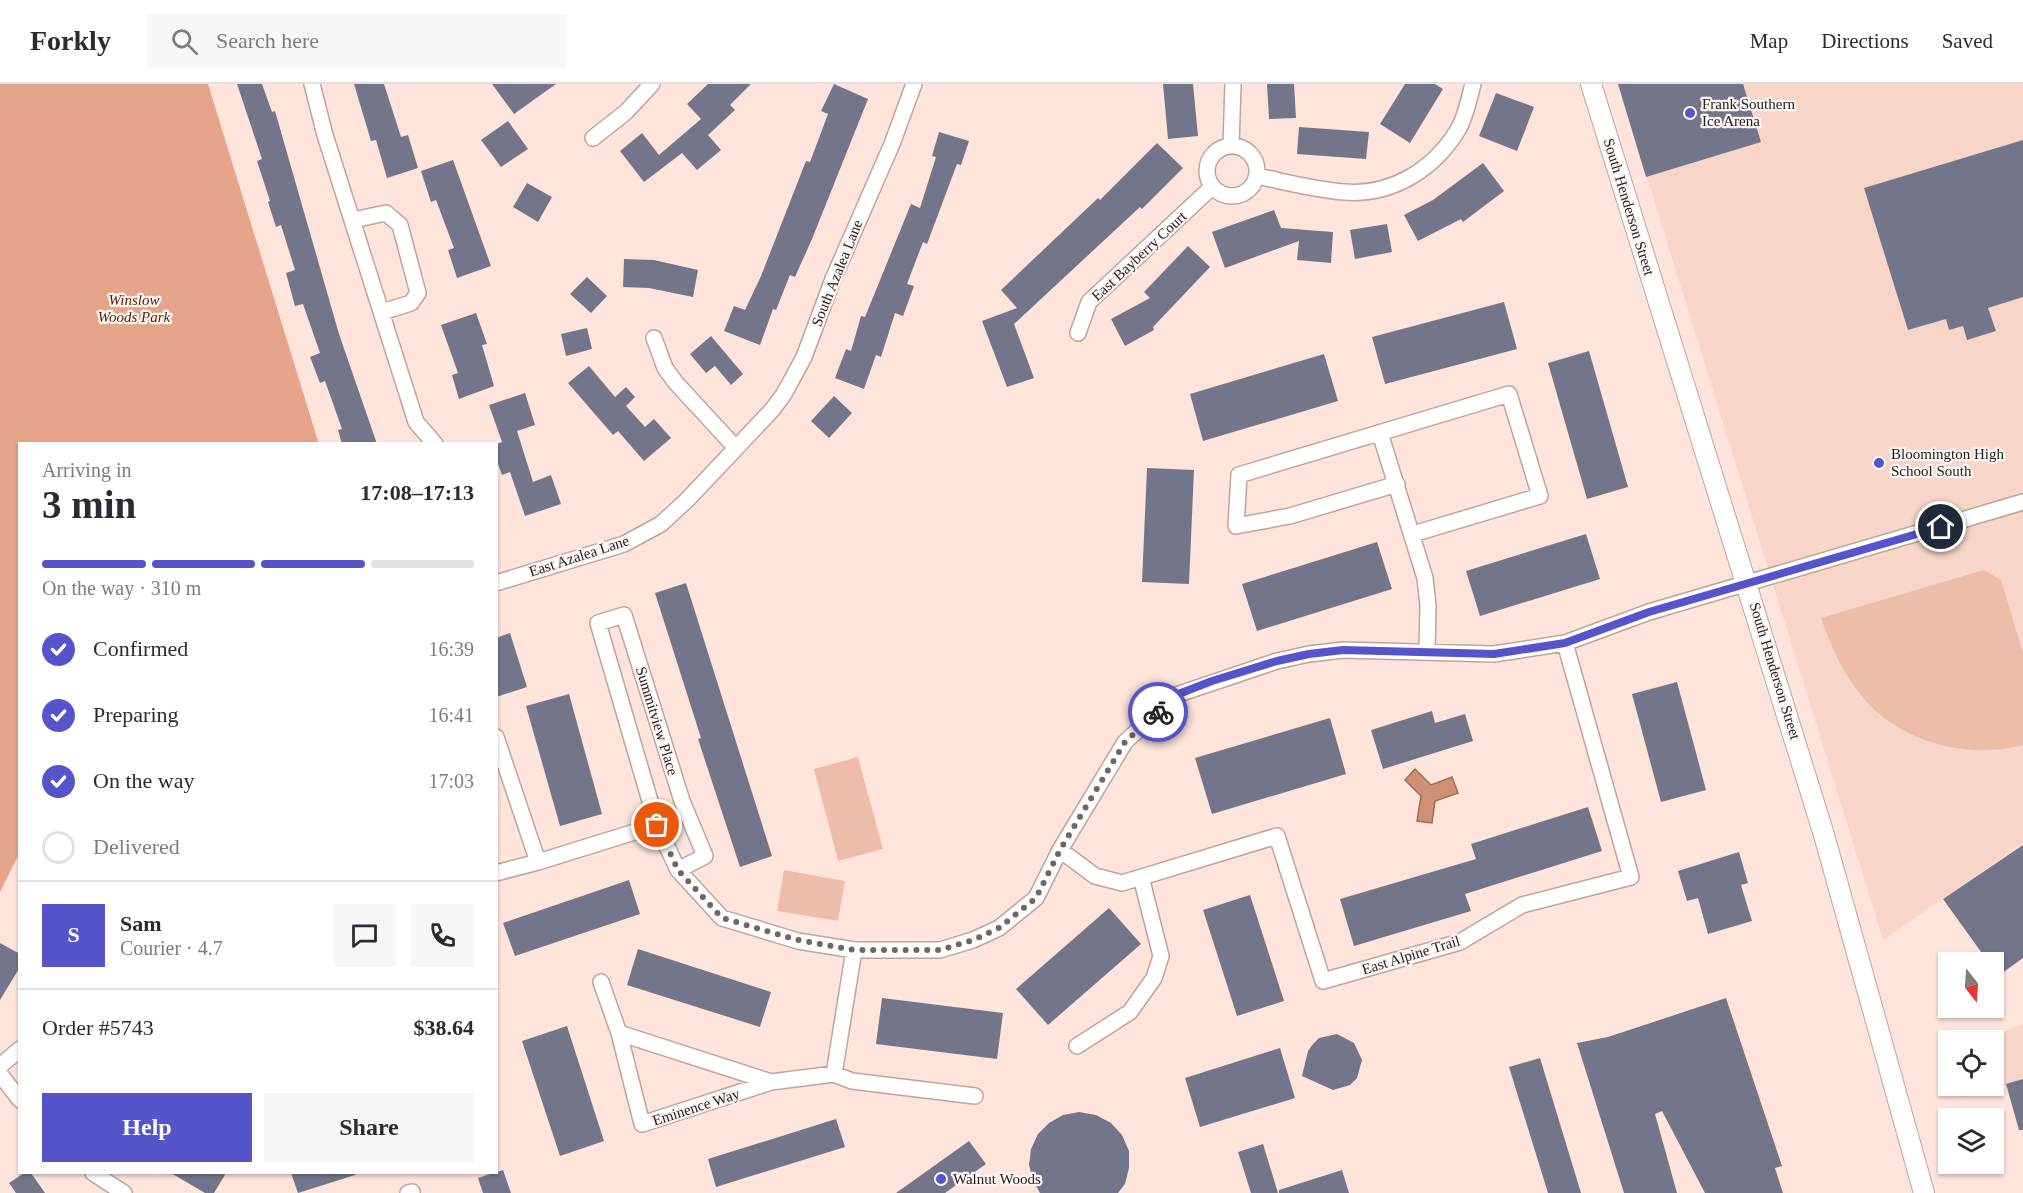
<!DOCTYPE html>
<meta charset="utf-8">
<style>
body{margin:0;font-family:"Times New Roman",serif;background:#f7f7f7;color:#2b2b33;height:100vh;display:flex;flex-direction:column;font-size:22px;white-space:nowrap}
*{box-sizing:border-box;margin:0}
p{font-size:20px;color:#7c7c81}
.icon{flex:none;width:33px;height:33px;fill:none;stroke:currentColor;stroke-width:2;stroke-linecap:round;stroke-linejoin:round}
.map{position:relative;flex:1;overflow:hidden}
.details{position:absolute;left:18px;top:358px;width:480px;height:732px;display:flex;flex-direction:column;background:#fff;border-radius:0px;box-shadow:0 2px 4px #0004}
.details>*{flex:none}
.needle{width:39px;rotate:163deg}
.fabs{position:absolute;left:1938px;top:868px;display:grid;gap:12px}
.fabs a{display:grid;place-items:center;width:66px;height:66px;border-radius:0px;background:#fff;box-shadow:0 2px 4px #0004;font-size:30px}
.pin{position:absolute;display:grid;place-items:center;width:51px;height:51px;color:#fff;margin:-26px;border:3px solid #fff;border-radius:50%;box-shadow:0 2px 6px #0007}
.courier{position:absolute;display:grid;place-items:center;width:60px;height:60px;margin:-30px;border:4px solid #5554cb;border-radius:50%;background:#fff;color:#222;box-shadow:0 2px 8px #0007}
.overview em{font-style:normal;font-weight:800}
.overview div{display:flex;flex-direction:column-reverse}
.overview{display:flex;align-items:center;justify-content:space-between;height:102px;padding:0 24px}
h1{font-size:39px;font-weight:800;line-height:45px}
.bar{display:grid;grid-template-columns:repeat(4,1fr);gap:9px 6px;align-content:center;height:72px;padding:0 24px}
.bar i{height:8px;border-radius:4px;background:#e1e1e2}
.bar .current{background:#5554cb}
.bar p{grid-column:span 4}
.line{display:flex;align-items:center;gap:15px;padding:0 24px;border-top:2px solid #e1e1e2}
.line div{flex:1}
.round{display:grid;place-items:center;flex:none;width:63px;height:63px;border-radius:0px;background:#f7f7f7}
ol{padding:0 24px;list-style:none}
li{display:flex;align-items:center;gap:18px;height:66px}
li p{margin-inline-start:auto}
li .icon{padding:6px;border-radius:50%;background:#5554cb;color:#fff;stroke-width:4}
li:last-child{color:#7c7c81}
li i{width:33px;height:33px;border:3px solid #e1e1e2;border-radius:50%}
.cta{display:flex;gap:12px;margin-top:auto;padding:12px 24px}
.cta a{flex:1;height:69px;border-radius:0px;background:#5554cb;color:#fff;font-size:24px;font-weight:800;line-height:69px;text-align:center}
.cta a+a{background:#f7f7f7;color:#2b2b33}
header{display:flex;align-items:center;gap:36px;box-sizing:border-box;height:84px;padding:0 30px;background:#fff;border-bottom:2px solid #e1e1e2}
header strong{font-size:28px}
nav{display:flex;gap:33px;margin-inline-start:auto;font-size:21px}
.search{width:420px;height:54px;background:#f7f7f7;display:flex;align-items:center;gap:15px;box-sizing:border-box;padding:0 21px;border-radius:0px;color:#7c7c81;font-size:22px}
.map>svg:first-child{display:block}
</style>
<header>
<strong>Forkly</strong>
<div class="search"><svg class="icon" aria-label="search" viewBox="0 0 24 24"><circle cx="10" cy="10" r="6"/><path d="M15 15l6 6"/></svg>Search here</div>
<nav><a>Map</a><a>Directions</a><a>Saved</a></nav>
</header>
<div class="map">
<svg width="2023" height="1109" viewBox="0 0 2023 1109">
<rect width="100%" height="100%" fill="#fee4da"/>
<!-- built -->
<path fill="#f7d5c8" d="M 1618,0 L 2023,0 L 2023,759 L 1883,856 Z
M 2023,940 L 2023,995 L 1966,1013 L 1962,1002 L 1994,1002 L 1994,957 L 1980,957 Z"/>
<!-- green -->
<path fill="#eebdaa" d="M 1984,486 L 2001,496 L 2023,569 L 2023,661 C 1968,676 1897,658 1861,611 C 1842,588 1831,562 1821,534 Z
M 858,673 L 883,765 L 838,777 L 814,685 Z
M 784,786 L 845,797 L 838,837 L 777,827 Z"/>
<!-- forest -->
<path fill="#e6a58b" d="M 0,0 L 208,0 L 319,360 L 20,360 L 20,768 L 0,808 Z"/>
<!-- water -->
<path fill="#d09076" stroke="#9e6e5b" stroke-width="1.5" d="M 1415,685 L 1431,701 L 1452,693 L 1458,709 L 1435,717 L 1432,739 L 1417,737 L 1421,712 L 1405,696 Z"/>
<!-- building -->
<path fill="#73768b" d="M 237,0 L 262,0 L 272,28 L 275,27 L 339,250 L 377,360 L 342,360 L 338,346 L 342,345 L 325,297 L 320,299 L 310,273 L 320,269 L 303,220 L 295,222 L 286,189 L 295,186 L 281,141 L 276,143 L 268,118 L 270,117 L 257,77 L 262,75 Z
M 354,0 L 384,0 L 401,53 L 408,51 L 418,84 L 387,94 L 376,56 L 371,57 Z
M 492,0 L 556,0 L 514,30 Z
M 708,0 L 751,0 L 730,21 L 735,26 L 708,51 L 721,66 L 697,86 L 682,69 L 644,98 L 620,67 L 642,49 L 659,71 L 701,35 L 687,20 Z
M 834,0 L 868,15 L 812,155 L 795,193 L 790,191 L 776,226 L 773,225 L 760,261 L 724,247 L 734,222 L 745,226 L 761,192 L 806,77 L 810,78 L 828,30 L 821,27 Z
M 1163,0 L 1193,0 L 1198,52 L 1168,55 Z
M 1267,0 L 1294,0 L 1296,34 L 1269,35 Z
M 1405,0 L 1435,0 L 1443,5 L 1410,59 L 1380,40 Z
M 1618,0 L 1743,0 L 1761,58 L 1646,93 Z
M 1496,9 L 1534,23 L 1517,67 L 1479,52 Z
M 508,37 L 528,65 L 501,83 L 481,56 Z
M 1299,43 L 1369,48 L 1366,75 L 1297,70 Z
M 939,48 L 969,57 L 961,81 L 957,80 L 927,160 L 923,158 L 907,200 L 914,202 L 903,232 L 895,229 L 881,273 L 876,271 L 864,305 L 835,294 L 846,265 L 851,267 L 861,232 L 865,233 L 911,120 L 920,124 L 936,73 L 932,72 Z
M 2023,56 L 2023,213 L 1988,224 L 1996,247 L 1967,256 L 1963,242 L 1949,246 L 1946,235 L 1908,246 L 1864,104 Z
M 1157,59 L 1183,84 L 1142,125 L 1140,123 L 1014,240 L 1034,294 L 1007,303 L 982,237 L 1017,224 L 1001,206 L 1098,114 L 1100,116 Z
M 453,76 L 491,182 L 457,194 L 448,166 L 454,164 L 436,116 L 431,118 L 421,87 Z
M 1483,79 L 1504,107 L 1463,138 L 1461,135 L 1418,157 L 1404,131 L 1433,116 Z
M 527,99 L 552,113 L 538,138 L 513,123 Z
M 1274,126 L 1281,144 L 1333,148 L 1331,179 L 1297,176 L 1299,157 L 1225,184 L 1212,148 Z
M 1387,140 L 1392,168 L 1355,175 L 1350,146 Z
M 1188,162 L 1210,183 L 1153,243 L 1154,246 L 1125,262 L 1111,235 L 1150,214 L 1144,208 Z
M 624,175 L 654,176 L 698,186 L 693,213 L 649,204 L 623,203 Z
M 587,193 L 607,212 L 591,229 L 570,210 Z
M 1504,218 L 1517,265 L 1385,300 L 1372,253 Z
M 476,229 L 487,260 L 482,261 L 494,302 L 459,315 L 452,291 L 458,289 L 441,241 Z
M 587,244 L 592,265 L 566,272 L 561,250 Z
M 711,252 L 743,290 L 731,301 L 715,282 L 706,289 L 690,270 Z
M 1589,267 L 1628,403 L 1587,415 L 1548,279 Z
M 1324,270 L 1338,317 L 1203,357 L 1190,310 Z
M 589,282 L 615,313 L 626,303 L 635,313 L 626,322 L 645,343 L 654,335 L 671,354 L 644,377 L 618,347 L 613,351 L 568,299 Z
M 525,309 L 535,341 L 517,347 L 533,398 L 551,391 L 561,420 L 525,432 L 510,388 L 502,391 L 496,374 L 496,360 L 502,358 L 489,321 Z
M 834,312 L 852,329 L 829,354 L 811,337 Z
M 1147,384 L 1194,386 L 1189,500 L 1142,498 Z
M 1586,450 L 1600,495 L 1480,532 L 1466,487 Z
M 1377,458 L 1392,505 L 1257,547 L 1242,500 Z
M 686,499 L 772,772 L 740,783 L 698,655 L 701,654 L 655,509 Z
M 510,549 L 527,603 L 496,613 L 496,554 Z
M 1677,598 L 1706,706 L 1661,718 L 1632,610 Z
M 569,610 L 602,730 L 560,742 L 526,622 Z
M 1432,627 L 1435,639 L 1465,630 L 1473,657 L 1383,685 L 1371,646 Z
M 1330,634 L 1346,690 L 1212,730 L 1195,674 Z
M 1588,723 L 1602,767 L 1465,810 L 1471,827 L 1354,862 L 1340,815 L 1476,775 L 1471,760 Z
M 2023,761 L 2023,874 L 1998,892 L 1994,886 L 1994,879 L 1989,879 L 1943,815 Z
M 1739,768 L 1748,799 L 1741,801 L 1752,837 L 1708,850 L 1698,814 L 1687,817 L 1678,787 Z
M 629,796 L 640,830 L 515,872 L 503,839 Z
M 1250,811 L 1284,917 L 1237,932 L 1203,826 Z
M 1109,824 L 1141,860 L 1048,941 L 1016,905 Z
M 0,859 L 20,870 L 20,883 L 0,916 Z
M 638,865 L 771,908 L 760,943 L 627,901 Z
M 882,914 L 1003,929 L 997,975 L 876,960 Z
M 1726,914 L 1782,1082 L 1775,1084 L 1783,1109 L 1705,1109 L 1662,1027 L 1655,1030 L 1677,1109 L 1624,1109 L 1577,959 L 1608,953 Z
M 567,942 L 604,1057 L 560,1072 L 522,957 Z
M 1337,950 L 1354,959 L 1362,976 L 1357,994 L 1350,1001 L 1333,1006 L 1302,992 L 1308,967 L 1313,960 L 1319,954 Z
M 1280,964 L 1295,1014 L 1200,1043 L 1185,994 Z
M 1540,974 L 1581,1109 L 1548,1109 L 1509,983 Z
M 2023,995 L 2023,1046 L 2019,1046 L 2006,1000 Z
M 1079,1028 L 1096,1031 L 1111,1039 L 1122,1051 L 1129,1067 L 1129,1084 L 1125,1100 L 1118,1109 L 1040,1109 L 1033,1097 L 1029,1081 L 1031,1065 L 1038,1050 L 1049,1039 L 1063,1031 Z
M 836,1035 L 845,1063 L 716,1103 L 708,1075 Z
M 969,1057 L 986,1080 L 945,1109 L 896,1109 Z
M 1263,1060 L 1278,1109 L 1251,1109 L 1238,1068 Z
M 503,1086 L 511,1109 L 483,1109 L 478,1094 Z
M 1342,1086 L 1349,1109 L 1279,1109 L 1279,1106 Z
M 24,1089 L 31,1089 L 45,1109 L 16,1109 L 9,1099 Z
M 171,1089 L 226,1089 L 214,1109 L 205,1109 Z
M 291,1089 L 355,1089 L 355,1091 L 298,1109 Z"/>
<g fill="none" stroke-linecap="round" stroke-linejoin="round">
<defs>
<path id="minor" d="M 312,0 L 325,51 L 416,338 L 435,360
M 593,54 L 626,28 L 652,0
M 1231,61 L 1233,0
M1207 87a25 25 0 1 1 50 0a25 25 0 1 1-50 0Z
M 1257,92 C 1286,98 1315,106 1344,108 C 1392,112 1435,85 1459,44 C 1466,31 1469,15 1473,0
M 353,136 L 386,129 L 400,141 L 418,209 L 411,219 L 382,228
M 1078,249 L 1089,218 L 1212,103
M 654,254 L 665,284 L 676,299 L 735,363
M 1380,349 L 1425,494 L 1428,521 L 1427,568
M 1397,400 L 1290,432 L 1236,442 L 1239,391 L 1509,310 L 1540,412 L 1413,450
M 496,499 L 624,460 L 661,440 L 688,415 L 772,326 L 784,310 L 804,273 L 833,195 L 892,60 L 914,0
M 496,653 L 538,778 L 496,789
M 1060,766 L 1095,792 L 1122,799 L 1277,752 L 1323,897 L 1460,858 L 1522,821 L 1631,793 L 1565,559
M 538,778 L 657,741
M 678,786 L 705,772 L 682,717 L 624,531 L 598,539 L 657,741 L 678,786 L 722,834 L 798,857 L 854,866 L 940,866 L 973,856 L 999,844 L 1036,814 L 1060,766 L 1125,658 L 1176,611 L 1277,577 L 1309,570 L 1343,566 L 1494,570 L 1565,559 L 1649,528 L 2023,418
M 601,898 L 619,949 L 642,1040 L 771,998 L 834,990 L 852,997 L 975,1012
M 619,949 L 771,998
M 1077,962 L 1130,928 L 1154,894 L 1161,872 L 1141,793
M 0,982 L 20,965
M 0,990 L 20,1016
M 834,990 L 854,866
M 93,1089 L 124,1109
M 408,1109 L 412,1108"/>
<path id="tertiary" d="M 1591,0 L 1824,751 L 1924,1109"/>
</defs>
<!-- minor casing -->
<use href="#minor" stroke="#bda59b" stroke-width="18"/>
<!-- tertiary casing -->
<use href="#tertiary" stroke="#bda59b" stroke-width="22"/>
<!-- minor -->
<use href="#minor" stroke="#fff" stroke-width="15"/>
<!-- tertiary -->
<use href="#tertiary" stroke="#fff" stroke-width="20"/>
</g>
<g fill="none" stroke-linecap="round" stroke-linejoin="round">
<!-- done -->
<path stroke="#74655e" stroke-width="6" stroke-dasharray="0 10.8" d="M 657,741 L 678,786 L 722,834 L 798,856 L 854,866 L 940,866 L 973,856 L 999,844 L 1036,814 L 1060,766 L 1125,658 L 1158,628"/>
<!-- route -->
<path stroke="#5554cb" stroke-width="8" d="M 1158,628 L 1176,611 L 1212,597 L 1277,577 L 1309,570 L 1343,566 L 1494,570 L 1565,559 L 1649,528 L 1941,443"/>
</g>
<!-- markers -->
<g fill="#5554cb" stroke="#fcf6f4" stroke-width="2">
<circle cx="1690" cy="29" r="6"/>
<circle cx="1879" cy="379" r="6"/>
<circle cx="941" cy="1095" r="6"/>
</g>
<g text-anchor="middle" stroke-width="4.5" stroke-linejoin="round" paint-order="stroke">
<!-- poi labels -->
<g font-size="15" fill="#29201c" stroke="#fcf6f4" text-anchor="start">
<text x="1702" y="25">Frank Southern<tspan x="1702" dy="17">Ice Arena</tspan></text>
<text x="1891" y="375">Bloomington High<tspan x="1891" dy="17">School South</tspan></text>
<text x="953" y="1100">Walnut Woods</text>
</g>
<!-- street labels -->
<g font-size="15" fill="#29201c" stroke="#fcf6f4">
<text transform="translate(1629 123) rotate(73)" y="5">South Henderson Street</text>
<text transform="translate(1139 172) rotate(-43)" y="5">East Bayberry Court</text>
<text transform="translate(837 189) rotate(-68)" y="5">South Azalea Lane</text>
<text transform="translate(579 472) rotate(-18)" y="5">East Azalea Lane</text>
<text transform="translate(1775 587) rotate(73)" y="5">South Henderson Street</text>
<text transform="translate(657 637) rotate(73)" y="5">Summitview Place</text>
<text transform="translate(1411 871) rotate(-17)" y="5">East Alpine Trail</text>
<text transform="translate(696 1023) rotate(-18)" y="5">Eminence Way</text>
</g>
<!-- park labels -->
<g font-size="15" font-style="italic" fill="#561d01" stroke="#fcf6f4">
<text x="134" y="221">Winslow<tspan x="134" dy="17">Woods Park</tspan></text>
</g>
</g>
</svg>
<div class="fabs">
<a><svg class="needle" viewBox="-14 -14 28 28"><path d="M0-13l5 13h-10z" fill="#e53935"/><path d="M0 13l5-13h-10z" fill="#7c7c81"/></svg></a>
<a><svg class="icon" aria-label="locate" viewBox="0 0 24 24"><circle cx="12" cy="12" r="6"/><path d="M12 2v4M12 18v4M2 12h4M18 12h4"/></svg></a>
<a><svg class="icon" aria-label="layers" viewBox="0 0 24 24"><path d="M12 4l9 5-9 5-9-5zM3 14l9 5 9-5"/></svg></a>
</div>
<div class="pin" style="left:657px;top:741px;background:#ea580c"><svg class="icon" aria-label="bag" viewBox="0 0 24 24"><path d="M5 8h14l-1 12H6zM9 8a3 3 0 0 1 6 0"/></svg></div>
<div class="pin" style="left:1941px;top:443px;background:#1f2937"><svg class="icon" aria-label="home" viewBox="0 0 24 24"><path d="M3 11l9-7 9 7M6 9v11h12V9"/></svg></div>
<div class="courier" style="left:1158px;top:628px"><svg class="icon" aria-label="bike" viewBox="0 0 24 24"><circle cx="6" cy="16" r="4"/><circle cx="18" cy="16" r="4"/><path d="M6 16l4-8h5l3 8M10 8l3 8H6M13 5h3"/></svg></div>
<section class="details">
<div class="overview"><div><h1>3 min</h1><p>Arriving in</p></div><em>17:08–17:13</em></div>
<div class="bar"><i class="current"></i><i class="current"></i><i class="current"></i><i></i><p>On the way · 310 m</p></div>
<ol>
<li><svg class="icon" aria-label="check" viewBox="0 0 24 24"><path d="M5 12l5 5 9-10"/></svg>Confirmed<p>16:39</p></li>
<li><svg class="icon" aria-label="check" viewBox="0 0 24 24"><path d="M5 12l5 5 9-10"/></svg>Preparing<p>16:41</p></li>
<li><svg class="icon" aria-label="check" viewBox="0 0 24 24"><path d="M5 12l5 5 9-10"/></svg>On the way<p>17:03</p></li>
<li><i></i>Delivered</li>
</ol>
<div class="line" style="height:108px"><b class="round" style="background:#5554cb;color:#fff">S</b><div><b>Sam</b><p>Courier · 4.7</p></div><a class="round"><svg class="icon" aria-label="chat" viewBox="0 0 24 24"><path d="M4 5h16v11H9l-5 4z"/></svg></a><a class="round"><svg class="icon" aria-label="phone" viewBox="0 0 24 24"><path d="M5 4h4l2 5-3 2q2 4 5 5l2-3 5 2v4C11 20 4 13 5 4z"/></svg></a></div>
<div class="line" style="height:78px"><div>Order #5743</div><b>$38.64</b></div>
<div class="cta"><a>Help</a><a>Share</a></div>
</section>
</div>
